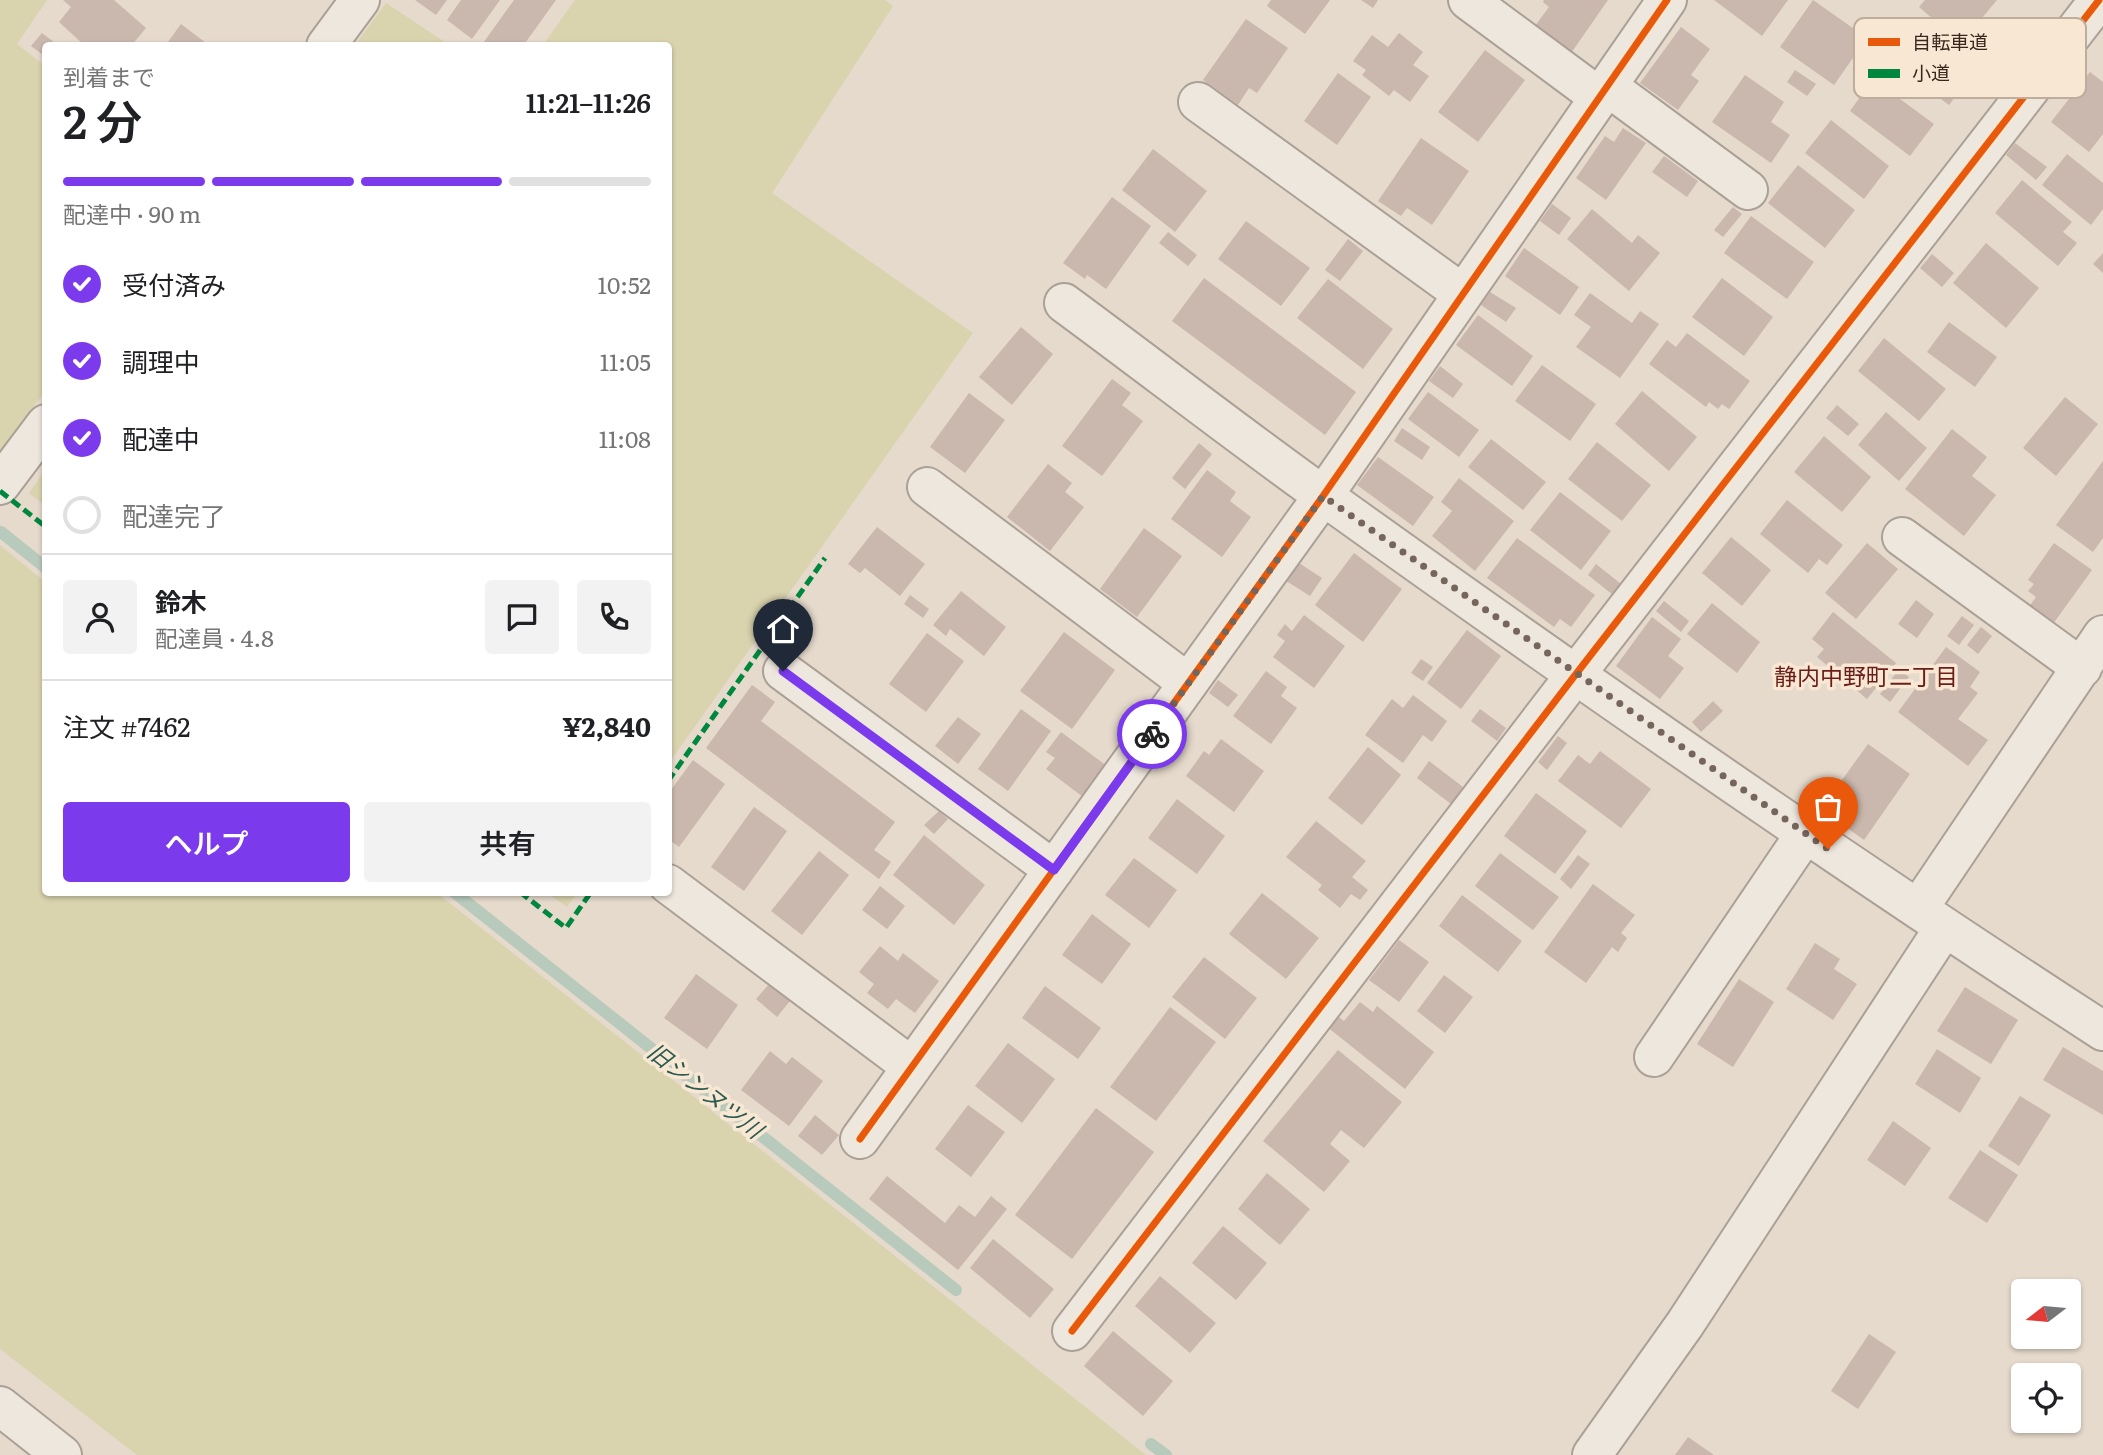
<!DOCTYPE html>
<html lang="ja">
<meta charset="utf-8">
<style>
body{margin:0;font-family:Literata,"Noto Sans JP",serif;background:#f2f2f2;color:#202124;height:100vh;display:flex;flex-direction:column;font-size:26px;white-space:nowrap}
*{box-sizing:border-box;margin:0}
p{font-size:23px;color:#757577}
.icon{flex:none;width:38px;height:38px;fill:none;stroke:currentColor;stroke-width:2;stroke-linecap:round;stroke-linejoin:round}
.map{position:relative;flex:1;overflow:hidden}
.panel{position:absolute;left:42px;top:42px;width:630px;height:854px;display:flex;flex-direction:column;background:#fff;border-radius:7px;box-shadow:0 2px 5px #0004}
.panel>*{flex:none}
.needle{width:46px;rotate:254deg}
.tools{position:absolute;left:2011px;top:1279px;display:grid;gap:14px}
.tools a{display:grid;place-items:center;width:70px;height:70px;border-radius:7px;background:#fff;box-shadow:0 2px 5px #0004;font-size:35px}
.pin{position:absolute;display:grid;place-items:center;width:60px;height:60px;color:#fff;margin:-72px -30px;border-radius:50% 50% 50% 0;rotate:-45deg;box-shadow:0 0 7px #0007}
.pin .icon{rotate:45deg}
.courier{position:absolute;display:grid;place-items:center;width:70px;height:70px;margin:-35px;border:5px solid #7c3aed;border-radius:50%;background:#fff;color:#222;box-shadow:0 2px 9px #0007}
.headline em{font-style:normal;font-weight:600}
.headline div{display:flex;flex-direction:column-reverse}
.headline{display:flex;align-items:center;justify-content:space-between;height:119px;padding:0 21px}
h1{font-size:46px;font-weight:600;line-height:52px}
.bar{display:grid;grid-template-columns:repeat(4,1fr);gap:10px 7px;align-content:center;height:84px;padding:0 21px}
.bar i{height:9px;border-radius:5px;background:#e0e0e0}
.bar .active{background:#7c3aed}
.bar p{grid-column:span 4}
.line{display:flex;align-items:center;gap:18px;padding:0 21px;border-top:2px solid #e0e0e0}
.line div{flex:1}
.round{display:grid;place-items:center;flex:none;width:74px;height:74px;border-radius:7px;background:#f2f2f2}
ol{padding:0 21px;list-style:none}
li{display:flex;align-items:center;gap:21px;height:77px}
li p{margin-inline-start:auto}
li .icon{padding:7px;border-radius:50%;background:#7c3aed;color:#fff;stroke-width:4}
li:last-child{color:#757577}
li i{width:38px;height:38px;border:4px solid #e0e0e0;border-radius:50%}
.action{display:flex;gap:14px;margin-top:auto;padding:14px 21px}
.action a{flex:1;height:80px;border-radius:7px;background:#7c3aed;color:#fff;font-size:28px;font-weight:600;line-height:80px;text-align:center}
.action a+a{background:#f2f2f2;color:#202124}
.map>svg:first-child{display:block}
</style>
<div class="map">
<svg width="2103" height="1455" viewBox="0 0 2103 1455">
<rect width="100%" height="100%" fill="#e6dacc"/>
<!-- green -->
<path fill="#d9d3ae" d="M 0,0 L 47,0 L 17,44 L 45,66 L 45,391 L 0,454 Z
M 575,0 L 885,0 L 893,6 L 772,193 L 973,333 L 669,763 L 668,46 L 543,45 Z
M 386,3 L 449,45 L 355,45 Z
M 45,470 L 45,506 L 29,493 Z
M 0,545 L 45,582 L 46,892 L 437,893 L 1146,1455 L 137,1455 L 0,1349 Z
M 547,893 L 577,893 L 567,907 Z"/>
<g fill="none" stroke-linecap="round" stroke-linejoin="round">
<!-- stream -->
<path stroke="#b8cabc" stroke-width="12" d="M 1,532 L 46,568
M 454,892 L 956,1290
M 1151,1444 L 1166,1455"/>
</g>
<!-- building -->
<path fill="#cab7ad" d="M 63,0 L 114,0 L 146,28 L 131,46 L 85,46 L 59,22 L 71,7 Z
M 415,0 L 447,0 L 436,15 Z
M 461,0 L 500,0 L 472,39 L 447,20 Z
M 514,0 L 556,0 L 523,46 L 481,46 Z
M 1271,0 L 1330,0 L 1305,34 L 1267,6 Z
M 1361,0 L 1378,0 L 1373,8 Z
M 1544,0 L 1608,0 L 1569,56 L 1532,30 L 1549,7 L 1543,2 Z
M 1714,0 L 1788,0 L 1762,36 Z
M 1813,0 L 1867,38 L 1834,85 L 1780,47 Z
M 1925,0 L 1997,0 L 1961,43 L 1919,7 Z
M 1246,19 L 1288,48 L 1257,93 L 1249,88 L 1238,105 L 1203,80 Z
M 181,24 L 210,46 L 165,46 Z
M 1681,27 L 1710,49 L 1691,75 L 1699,81 L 1678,110 L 1640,83 Z
M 1910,27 L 1973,73 L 1949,105 L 1887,59 Z
M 42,33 L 59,46 L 46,46 L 46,57 L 31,46 Z
M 1399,33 L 1423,52 L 1413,65 L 1429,76 L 1410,102 L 1394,90 L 1389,96 L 1362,75 L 1366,70 L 1353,61 L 1372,35 L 1388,47 Z
M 1485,50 L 1525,80 L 1478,142 L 1438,112 Z
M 1795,70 L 1816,84 L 1807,96 L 1787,82 Z
M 2090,72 L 2103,82 L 2103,134 L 2089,152 L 2051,122 Z
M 1338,73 L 1371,97 L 1337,145 L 1304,121 Z
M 1866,74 L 1934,124 L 1910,156 L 1850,111 L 1860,97 L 1853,91 Z
M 1745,75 L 1784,102 L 1771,122 L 1790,135 L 1771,163 L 1712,122 Z
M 1831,120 L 1889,166 L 1864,199 L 1805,153 Z
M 1623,128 L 1646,143 L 1606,200 L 1576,178 L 1605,136 L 1614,142 Z
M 1421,138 L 1469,171 L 1432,225 L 1407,208 L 1401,216 L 1378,201 Z
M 2015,143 L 2047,167 L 2036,180 L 2006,155 Z
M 1153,149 L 1207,191 L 1175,232 L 1122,190 Z
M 2067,154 L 2103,183 L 2103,209 L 2091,225 L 2042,185 Z
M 1664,156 L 1698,181 L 1687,197 L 1652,172 Z
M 1798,165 L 1855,210 L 1825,248 L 1768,203 Z
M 2022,180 L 2072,222 L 2063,232 L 2077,243 L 2058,266 L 1995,213 Z
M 1112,197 L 1151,226 L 1106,289 L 1087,275 L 1085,279 L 1063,263 Z
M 1552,204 L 1571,218 L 1559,235 L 1540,221 Z
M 1733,207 L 1742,214 L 1723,237 L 1714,230 Z
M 1592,209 L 1632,243 L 1638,235 L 1660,253 L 1629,291 L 1567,239 Z
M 1751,216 L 1814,262 L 1787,299 L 1724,253 Z
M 1246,221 L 1310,268 L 1281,306 L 1218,259 Z
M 1168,232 L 1197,255 L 1188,266 L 1159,243 Z
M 1348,239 L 1363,251 L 1340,281 L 1325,270 Z
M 1986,243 L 2039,288 L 2006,328 L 1953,283 Z
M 1524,248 L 1579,287 L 1560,315 L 1505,276 Z
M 2103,253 L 2103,273 L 2093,264 Z
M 1932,254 L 1954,273 L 1942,287 L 1920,268 Z
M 1204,278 L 1356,392 L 1325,435 L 1172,321 Z
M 1722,278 L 1773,317 L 1744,356 L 1692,317 Z
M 1328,279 L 1393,329 L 1363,369 L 1297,318 Z
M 1490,292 L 1516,308 L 1506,322 L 1481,305 Z
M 1590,293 L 1632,323 L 1640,311 L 1659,324 L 1620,378 L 1576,347 L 1591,327 L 1574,315 Z
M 1478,315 L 1533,356 L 1512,386 L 1456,345 Z
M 1949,322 L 1997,357 L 1975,387 L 1927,352 Z
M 1021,327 L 1053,354 L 1012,405 L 979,377 Z
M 1687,333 L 1750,381 L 1729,409 L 1722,404 L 1718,409 L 1709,402 L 1706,407 L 1649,364 L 1667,340 L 1676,347 Z
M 1884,338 L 1946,389 L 1919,421 L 1858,371 Z
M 1542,365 L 1596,404 L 1570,441 L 1515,401 Z
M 1440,366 L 1463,384 L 1453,398 L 1429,381 Z
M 1112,379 L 1131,393 L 1122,405 L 1143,421 L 1102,476 L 1062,446 Z
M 1642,391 L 1697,437 L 1669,471 L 1615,424 Z
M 1428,392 L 1479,430 L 1459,457 L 1408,419 Z
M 969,393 L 1005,420 L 965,473 L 930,447 Z
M 2065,397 L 2098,424 L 2056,476 L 2023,448 Z
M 1837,405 L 1859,424 L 1848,436 L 1826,418 Z
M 1886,412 L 1927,448 L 1899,481 L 1858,445 Z
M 1402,428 L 1430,447 L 1422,460 L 1394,441 Z
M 1952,429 L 1987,457 L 1972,476 L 1996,495 L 1964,536 L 1905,489 Z
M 1824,436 L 1871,477 L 1842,512 L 1794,472 Z
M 1491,439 L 1546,482 L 1523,510 L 1468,467 Z
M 1597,442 L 1651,485 L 1622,521 L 1568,479 Z
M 1199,443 L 1212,454 L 1185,489 L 1172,478 Z
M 1378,457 L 1434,497 L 1413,526 L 1357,485 Z
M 2103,461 L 2103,538 L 2093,552 L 2056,525 Z
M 1048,464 L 1072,483 L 1065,492 L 1084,507 L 1050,551 L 1007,517 Z
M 1207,470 L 1236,492 L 1230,501 L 1251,517 L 1222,557 L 1171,519 Z
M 1459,478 L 1514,521 L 1475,571 L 1432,536 L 1452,511 L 1441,502 Z
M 1560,492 L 1611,531 L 1581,570 L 1530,530 Z
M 1787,500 L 1843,545 L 1827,565 L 1819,559 L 1808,573 L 1760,534 Z
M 877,527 L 925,564 L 900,596 L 865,568 L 860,573 L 848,564 Z
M 1144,528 L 1182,556 L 1137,617 L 1100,589 Z
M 1731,537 L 1771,570 L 1742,606 L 1702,573 Z
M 1517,538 L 1595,595 L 1571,627 L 1560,619 L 1554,627 L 1487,578 Z
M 1867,543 L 1898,569 L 1856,619 L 1825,593 Z
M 2054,543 L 2092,570 L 2050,628 L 2026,611 L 2036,597 L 2028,591 L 2034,584 L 2028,580 Z
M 1354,553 L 1402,589 L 1363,642 L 1315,605 Z
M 1296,561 L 1322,578 L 1310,596 L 1283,579 Z
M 1596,564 L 1621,584 L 1613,595 L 1588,575 Z
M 961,591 L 1006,627 L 984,656 L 950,629 L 946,636 L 933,625 Z
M 910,595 L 929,609 L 923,618 L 904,604 Z
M 1916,600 L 1934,614 L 1917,638 L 1898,624 Z
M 1664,601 L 1689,621 L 1681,632 L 1656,611 Z
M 1712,603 L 1760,642 L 1737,673 L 1687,634 Z
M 1833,612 L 1896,663 L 1867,699 L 1817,657 L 1824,649 L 1812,639 Z
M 1304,615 L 1345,646 L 1314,688 L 1273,657 L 1285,641 L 1277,635 L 1285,624 L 1292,631 Z
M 1962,616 L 1974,625 L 1959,645 L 1947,636 Z
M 1652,617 L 1681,639 L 1668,656 L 1684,668 L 1660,699 L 1616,666 Z
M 1981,627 L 1992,636 L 1978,654 L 1967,645 Z
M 1467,630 L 1501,656 L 1461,709 L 1427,683 Z
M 1064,632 L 1115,670 L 1072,729 L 1020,691 Z
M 927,633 L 964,661 L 926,712 L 889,684 Z
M 1946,647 L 1980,672 L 1970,687 L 1978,693 L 1958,719 L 1988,740 L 1968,766 L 1898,712 Z
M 1421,659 L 1433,667 L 1423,681 L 1411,673 Z
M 1899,669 L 1909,677 L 1890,702 L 1880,694 Z
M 1266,671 L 1287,687 L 1281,696 L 1297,708 L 1271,744 L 1233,716 Z
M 1218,680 L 1238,695 L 1228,707 L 1209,693 Z
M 752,685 L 775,702 L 761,721 L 895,822 L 874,850 L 891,862 L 879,879 L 706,748 Z
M 1413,695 L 1447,721 L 1432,742 L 1423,735 L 1403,763 L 1365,735 L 1392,699 L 1403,708 Z
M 1713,701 L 1723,711 L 1701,732 L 1692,722 Z
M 1021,709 L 1051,731 L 1008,791 L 978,769 Z
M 1480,709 L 1506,728 L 1497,741 L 1471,721 Z
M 958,717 L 981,734 L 958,764 L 935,746 Z
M 1061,732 L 1107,766 L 1083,797 L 1046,769 L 1055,758 L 1046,752 Z
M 1558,736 L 1567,743 L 1547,770 L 1538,762 Z
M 1221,739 L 1264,771 L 1234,812 L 1186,776 L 1204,751 L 1209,755 Z
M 1868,744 L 1910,774 L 1864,840 L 1821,809 Z
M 1368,747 L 1401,775 L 1362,825 L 1328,798 Z
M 1600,751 L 1651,789 L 1621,828 L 1558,781 L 1578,755 L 1590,764 Z
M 693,760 L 725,784 L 679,847 L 668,839 L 668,794 Z
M 1429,761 L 1463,787 L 1451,804 L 1417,778 Z
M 1536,793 L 1587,831 L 1555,874 L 1504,836 Z
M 1177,799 L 1225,836 L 1197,874 L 1148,838 Z
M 754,807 L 787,831 L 744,891 L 711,867 Z
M 939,811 L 948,819 L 934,834 L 924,825 Z
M 1316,821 L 1366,861 L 1352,877 L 1368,890 L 1360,900 L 1351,894 L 1340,908 L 1318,890 L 1322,885 L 1286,857 Z
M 924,835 L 985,885 L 954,925 L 893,875 Z
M 819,851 L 849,875 L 802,935 L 771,911 Z
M 1500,853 L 1559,897 L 1533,930 L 1475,886 Z
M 1578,855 L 1590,864 L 1571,889 L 1560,879 Z
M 1134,858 L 1177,890 L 1149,928 L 1105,895 Z
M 1593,884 L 1635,915 L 1621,933 L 1627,938 L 1618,952 L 1612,947 L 1586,983 L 1544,952 Z
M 880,886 L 905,906 L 887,929 L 862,910 Z
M 1262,893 L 1319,938 L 1286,979 L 1229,934 Z
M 1462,895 L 1522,941 L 1498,972 L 1439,926 Z
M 1092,914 L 1131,944 L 1102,984 L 1062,955 Z
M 1399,940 L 1429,962 L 1399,1002 L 1369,980 Z
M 1815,943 L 1840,959 L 1834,969 L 1857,984 L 1833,1020 L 1786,989 Z
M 880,946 L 898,961 L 903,953 L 939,981 L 915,1013 L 896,999 L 888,1009 L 867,993 L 874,984 L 859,972 Z
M 1204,957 L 1257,998 L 1225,1039 L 1172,997 Z
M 696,974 L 738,1005 L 707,1049 L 664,1018 Z
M 1444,975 L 1473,997 L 1445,1033 L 1417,1011 Z
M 1739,979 L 1774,1002 L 1733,1067 L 1697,1044 Z
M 770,983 L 790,1001 L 777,1017 L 756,999 Z
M 1045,986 L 1101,1028 L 1078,1059 L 1022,1018 Z
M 1965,987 L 2018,1020 L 1991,1064 L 1937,1031 Z
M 1360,1002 L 1373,1012 L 1377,1006 L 1434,1052 L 1405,1089 L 1326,1026 L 1335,1014 L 1344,1021 Z
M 1170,1007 L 1216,1042 L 1156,1121 L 1110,1087 Z
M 1008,1043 L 1055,1079 L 1022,1123 L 975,1086 Z
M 2063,1047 L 2103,1071 L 2103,1115 L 2043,1080 Z
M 1937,1049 L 1981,1078 L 1960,1113 L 1915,1084 Z
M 1338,1050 L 1402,1102 L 1364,1148 L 1341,1130 L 1330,1144 L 1350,1161 L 1324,1192 L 1263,1141 Z
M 770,1051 L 786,1064 L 792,1057 L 823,1081 L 789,1126 L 741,1090 Z
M 2020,1096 L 2051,1115 L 2019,1166 L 1988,1146 Z
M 968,1105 L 1005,1132 L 971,1177 L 935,1149 Z
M 1096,1108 L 1154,1152 L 1072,1259 L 1015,1215 Z
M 815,1115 L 839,1135 L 822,1155 L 798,1136 Z
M 1893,1121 L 1931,1148 L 1905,1186 L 1867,1160 Z
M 1980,1150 L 2018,1175 L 1987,1223 L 1948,1198 Z
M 1267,1173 L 1310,1209 L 1280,1245 L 1238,1209 Z
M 887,1176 L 945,1223 L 959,1205 L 975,1217 L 991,1196 L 1007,1209 L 958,1270 L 869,1199 Z
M 1223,1226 L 1267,1263 L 1236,1300 L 1192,1263 Z
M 993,1239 L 1054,1289 L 1030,1318 L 970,1268 Z
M 1160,1276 L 1216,1323 L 1190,1353 L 1135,1306 Z
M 1113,1331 L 1173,1381 L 1143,1416 L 1084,1366 Z
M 1869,1334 L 1896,1352 L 1858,1409 L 1831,1391 Z
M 1688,1437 L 1714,1455 L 1675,1455 Z"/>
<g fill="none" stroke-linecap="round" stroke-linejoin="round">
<defs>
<path id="minor" d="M 1468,0 L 1599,97
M 326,46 L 360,0
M 1607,86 L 1748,190
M 1198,102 L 1463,294
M 1064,303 C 1151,367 1237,434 1325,497 C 1580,680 1839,860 2103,1031
M 0,485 L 46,424
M 927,487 L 1188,683
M 1902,537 L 2082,668
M 783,671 L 1054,870
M 668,884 L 912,1067
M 1918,909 L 2103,635
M 1654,1057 L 1805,834
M 860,1139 L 1323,496 L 1667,0
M 1072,1331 L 1576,674 L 2099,0
M 0,1406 L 62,1455
M 1592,1455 L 1685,1324 L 1944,928"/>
</defs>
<!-- minor casing -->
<use href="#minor" stroke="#aba096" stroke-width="42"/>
<!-- minor -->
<use href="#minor" stroke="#eee7de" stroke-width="38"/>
<!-- quiet -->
<path stroke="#00873e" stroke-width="5" stroke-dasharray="10 5" stroke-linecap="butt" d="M 0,491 L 46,527
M 668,781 L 825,558
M 520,892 L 566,928 L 591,892"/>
<defs>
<path id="cycleway" d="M 860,1139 L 1323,496 L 1667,0
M 1072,1331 L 1576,674 L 2099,0"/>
</defs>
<!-- cycleway casing -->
<use href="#cycleway" stroke="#f8e7d2" stroke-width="11"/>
<!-- cycleway -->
<use href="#cycleway" stroke="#e8590c" stroke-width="7"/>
</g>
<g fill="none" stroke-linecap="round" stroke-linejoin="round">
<!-- done -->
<path stroke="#76655a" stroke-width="7" stroke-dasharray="0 12.6" d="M 1152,734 L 1323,496 L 1828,849"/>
<!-- route -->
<path stroke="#7c3aed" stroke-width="9" d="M 783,671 L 1054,870 L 1152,734"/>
</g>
<g text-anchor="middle" stroke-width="7" stroke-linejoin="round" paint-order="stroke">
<!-- neighbourhood labels -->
<g font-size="23" fill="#6a1d1a" stroke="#f8e7d2">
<text x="1866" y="685">静内中野町二丁目</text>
</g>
<!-- water labels -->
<g font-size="23" font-style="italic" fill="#2b5b50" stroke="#f8e7d2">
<text transform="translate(705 1091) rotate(38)" y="8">旧シンヌツ川</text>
</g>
</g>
<!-- legend -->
<rect x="1854" y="18" width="232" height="80" rx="10" fill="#f8e7d2" stroke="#bfad9c" stroke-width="2"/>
<rect x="1868" y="38" width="32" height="8" fill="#e8590c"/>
<rect x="1868" y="69" width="32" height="9" fill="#00873e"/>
<g font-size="19" fill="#3a261d">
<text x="1912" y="49">自転車道</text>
<text x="1912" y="80">小道</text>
</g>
</svg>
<div class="tools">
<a><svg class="needle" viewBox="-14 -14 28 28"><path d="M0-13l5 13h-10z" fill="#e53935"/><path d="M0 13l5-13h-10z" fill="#757577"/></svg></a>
<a><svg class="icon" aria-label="locate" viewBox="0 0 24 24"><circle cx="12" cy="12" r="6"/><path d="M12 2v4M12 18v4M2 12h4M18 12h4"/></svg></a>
</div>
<div class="pin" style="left:1828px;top:849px;background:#ea580c"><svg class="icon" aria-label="bag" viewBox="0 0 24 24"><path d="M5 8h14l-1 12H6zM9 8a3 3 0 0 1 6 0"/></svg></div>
<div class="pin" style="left:783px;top:671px;background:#1f2937"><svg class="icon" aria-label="home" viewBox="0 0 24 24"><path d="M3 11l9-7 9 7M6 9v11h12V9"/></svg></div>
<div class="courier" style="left:1152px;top:734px"><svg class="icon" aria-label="bike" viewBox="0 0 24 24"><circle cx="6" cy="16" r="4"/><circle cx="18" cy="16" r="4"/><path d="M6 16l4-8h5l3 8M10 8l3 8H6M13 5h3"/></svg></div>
<section class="panel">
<div class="headline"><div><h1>2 分</h1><p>到着まで</p></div><em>11:21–11:26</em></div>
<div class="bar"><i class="active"></i><i class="active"></i><i class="active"></i><i></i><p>配達中 · 90 m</p></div>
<ol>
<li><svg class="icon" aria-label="check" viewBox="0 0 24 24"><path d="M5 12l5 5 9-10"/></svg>受付済み<p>10:52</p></li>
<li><svg class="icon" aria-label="check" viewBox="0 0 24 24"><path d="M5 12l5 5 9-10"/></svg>調理中<p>11:05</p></li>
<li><svg class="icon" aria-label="check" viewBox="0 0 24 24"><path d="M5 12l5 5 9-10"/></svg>配達中<p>11:08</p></li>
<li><i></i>配達完了</li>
</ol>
<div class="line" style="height:126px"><a class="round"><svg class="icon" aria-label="person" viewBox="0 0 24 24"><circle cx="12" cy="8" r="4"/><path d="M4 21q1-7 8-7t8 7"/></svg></a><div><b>鈴木</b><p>配達員 · 4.8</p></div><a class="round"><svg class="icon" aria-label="chat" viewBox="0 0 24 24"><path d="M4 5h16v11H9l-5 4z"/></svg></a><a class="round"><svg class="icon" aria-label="phone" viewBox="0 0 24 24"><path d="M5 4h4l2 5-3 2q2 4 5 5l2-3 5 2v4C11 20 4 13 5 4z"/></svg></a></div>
<div class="line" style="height:91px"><div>注文 #7462</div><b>¥2,840</b></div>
<div class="action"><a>ヘルプ</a><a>共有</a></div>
</section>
</div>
